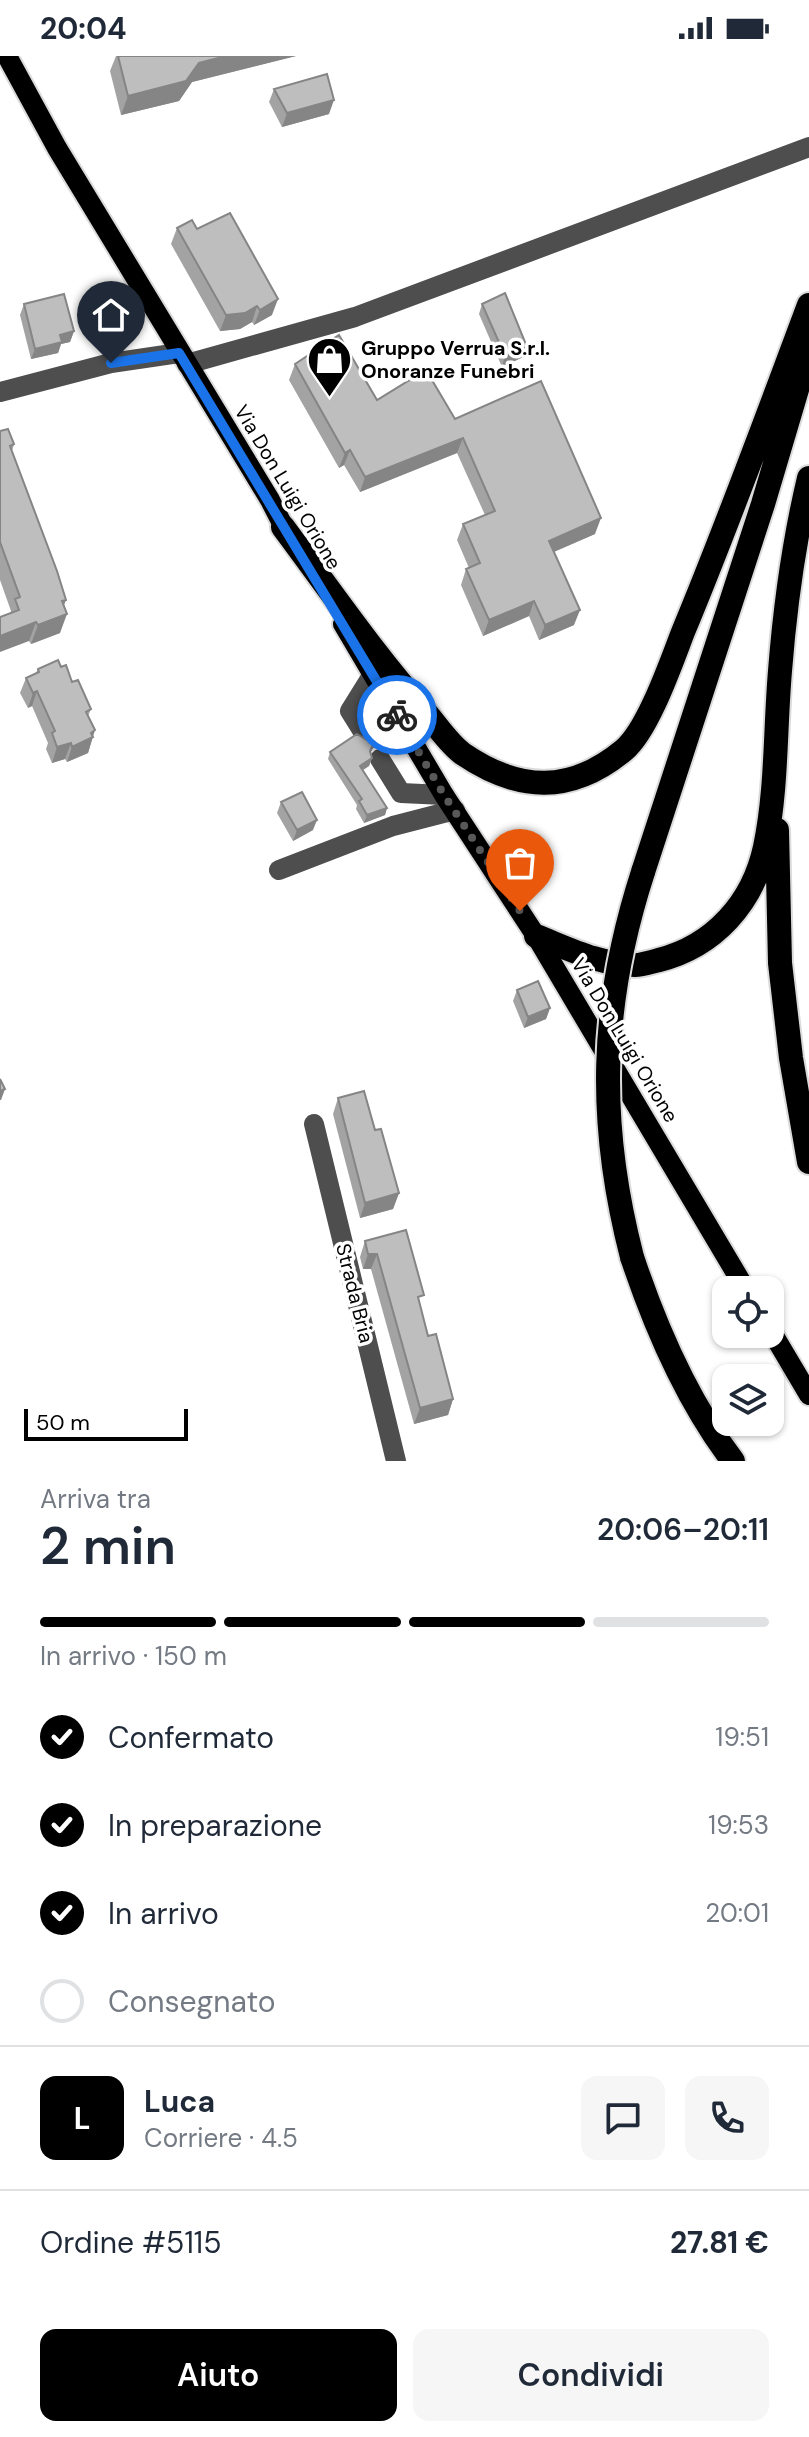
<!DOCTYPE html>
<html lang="it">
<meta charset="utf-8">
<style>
body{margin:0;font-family:"DM Sans",sans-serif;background:#f6f6f7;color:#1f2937;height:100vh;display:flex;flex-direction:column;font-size:30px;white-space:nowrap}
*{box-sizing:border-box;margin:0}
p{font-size:26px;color:#747a83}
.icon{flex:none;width:44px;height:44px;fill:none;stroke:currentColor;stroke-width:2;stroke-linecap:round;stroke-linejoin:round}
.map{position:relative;height:1405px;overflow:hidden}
.sheet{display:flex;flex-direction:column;background:#fff;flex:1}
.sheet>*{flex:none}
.buttons{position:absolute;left:712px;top:1220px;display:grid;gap:16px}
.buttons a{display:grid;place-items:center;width:72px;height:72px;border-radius:16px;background:#fff;box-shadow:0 2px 6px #0004;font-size:40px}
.scale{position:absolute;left:24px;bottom:20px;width:164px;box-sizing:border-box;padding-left:8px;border:4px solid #000;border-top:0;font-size:22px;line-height:28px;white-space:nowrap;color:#000;-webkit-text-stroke:6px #fff;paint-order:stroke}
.pin{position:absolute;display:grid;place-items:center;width:68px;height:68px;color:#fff;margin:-82px -34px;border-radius:50% 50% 50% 0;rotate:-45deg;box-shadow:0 0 8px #0007}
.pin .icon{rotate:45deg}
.courier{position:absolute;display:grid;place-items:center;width:80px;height:80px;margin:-40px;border:6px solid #1a73e8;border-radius:50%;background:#fff;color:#222;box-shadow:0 2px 10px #0007}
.head em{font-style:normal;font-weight:600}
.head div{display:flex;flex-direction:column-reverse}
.head{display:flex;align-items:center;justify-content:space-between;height:136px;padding:0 40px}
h1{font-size:52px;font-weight:600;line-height:60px}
.bar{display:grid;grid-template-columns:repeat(4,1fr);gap:12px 8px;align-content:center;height:96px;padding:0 40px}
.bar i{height:10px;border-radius:6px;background:#e0e1e3}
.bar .on{background:#000}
.bar p{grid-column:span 4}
.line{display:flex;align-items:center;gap:20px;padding:0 40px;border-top:2px solid #e0e1e3}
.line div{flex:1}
.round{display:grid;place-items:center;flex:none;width:84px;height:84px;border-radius:16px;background:#f6f6f7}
ol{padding:0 40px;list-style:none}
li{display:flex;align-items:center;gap:24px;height:88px}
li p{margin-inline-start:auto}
li .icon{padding:8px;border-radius:50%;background:#000;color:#fff;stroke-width:4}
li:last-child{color:#747a83}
li i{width:44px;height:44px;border:4px solid #e0e1e3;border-radius:50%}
.primary-button{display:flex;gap:16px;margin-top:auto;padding:16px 40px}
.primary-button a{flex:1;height:92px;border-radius:16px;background:#000;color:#fff;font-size:32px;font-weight:600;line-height:92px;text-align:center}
.primary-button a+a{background:#f6f6f7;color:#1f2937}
.status{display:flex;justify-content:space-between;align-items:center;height:56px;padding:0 40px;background:#fff;direction:ltr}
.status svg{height:22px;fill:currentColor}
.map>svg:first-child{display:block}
</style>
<div class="status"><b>20:04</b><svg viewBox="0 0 49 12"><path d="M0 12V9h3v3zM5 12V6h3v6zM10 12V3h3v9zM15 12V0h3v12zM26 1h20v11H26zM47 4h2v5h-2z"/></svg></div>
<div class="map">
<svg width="809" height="1405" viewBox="0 0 809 1405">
<rect width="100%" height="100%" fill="#fff"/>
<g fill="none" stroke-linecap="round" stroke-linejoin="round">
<defs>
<path id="major" d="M 7,0 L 57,92 L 270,444 L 290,483
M 343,568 L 444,739 L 536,880 L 746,1234
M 770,1273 L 809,1339"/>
<path id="highway" d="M 283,471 C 330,534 375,600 427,658 C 438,671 450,689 463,698 C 519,736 571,738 624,694 C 648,674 671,607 683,576 C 728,468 768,358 809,249
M 777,774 L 780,907 L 791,1002 L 809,1106
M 643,816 L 763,448 L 809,293
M 536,880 C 567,892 600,909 635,909 C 642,909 651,906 659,904 C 714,890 753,847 765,791 C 777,734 775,673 780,615 C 785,551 794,485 809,422
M 632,1201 C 656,1273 687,1345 733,1405"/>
</defs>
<!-- major casing -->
<use href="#major" stroke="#dbdbdb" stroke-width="24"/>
<!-- highway casing -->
<use href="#highway" stroke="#dbdbdb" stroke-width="28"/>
<!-- minor -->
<path stroke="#4e4e4e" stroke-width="20" d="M 187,308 L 355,261 L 809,91
M 0,336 L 111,307 L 179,297
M 365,679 L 350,655 L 373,618
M 380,703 L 401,737 L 444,739
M 279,814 L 393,770 L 455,754
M 314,1068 L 396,1405"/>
<!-- major -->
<use href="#major" stroke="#000" stroke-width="20"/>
<!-- highway -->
<use href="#highway" stroke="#000" stroke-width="24"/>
<defs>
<path id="highway-bridge" d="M 632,1201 C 597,1066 600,949 643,816"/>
</defs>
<!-- highway-bridge casing -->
<use href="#highway-bridge" stroke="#dbdbdb" stroke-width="28" stroke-linecap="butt"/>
<!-- highway-bridge -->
<use href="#highway-bridge" stroke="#000" stroke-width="24"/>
</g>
<!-- wall -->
<path fill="#a3a3a3" d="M 116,0 L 296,0 L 192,26 L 179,45 L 121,59 L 110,15 Z
M 274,33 L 329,58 L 282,71 L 269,46 Z
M 177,172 L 197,173 L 272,259 L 254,269 L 252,266 L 240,273 L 220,275 L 171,188 Z
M 24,248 L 74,275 L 70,286 L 61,288 L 58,297 L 31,303 L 20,259 Z
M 482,248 L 523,301 L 502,311 L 479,258 Z
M 295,308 L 377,344 L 455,363 L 595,478 L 554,496 L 574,569 L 539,584 L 529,560 L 483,580 L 461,529 L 466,513 L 469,512 L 457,484 L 463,468 L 485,459 L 457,397 L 360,436 L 344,409 L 339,412 L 289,324 Z
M 0,375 L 14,388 L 12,395 L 66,544 L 63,550 L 60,577 L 31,588 L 10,557 L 11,555 L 0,524 Z
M 61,611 L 91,653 L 88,660 L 93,680 L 88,697 L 67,706 L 65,703 L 52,707 L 46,693 L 48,687 L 32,650 L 28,652 L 20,637 L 26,622 L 36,617 L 38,613 Z
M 380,664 L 395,688 L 392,695 L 380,690 L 373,692 L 370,697 L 372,702 L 369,710 L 363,714 L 387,752 L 385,759 L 364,767 L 356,753 L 357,749 L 328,703 L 330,696 L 375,682 L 377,680 L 377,672 Z
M 281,746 L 313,774 L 293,785 L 277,757 Z
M 517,934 L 550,952 L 546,963 L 524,972 L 513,945 Z
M 338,1042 L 375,1074 L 399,1137 L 393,1153 L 360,1162 L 333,1058 Z
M 365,1185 L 420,1249 L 428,1280 L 453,1343 L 448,1359 L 414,1368 L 371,1213 L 363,1213 L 360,1201 Z"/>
<!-- shaded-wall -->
<path fill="#858585" d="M 226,0 L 296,0 L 192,26 L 179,45 L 121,59 L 128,40 L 199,7 Z
M 334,44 L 329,58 L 282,71 L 287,57 Z
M 278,243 L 272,259 L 254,269 L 260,254 Z
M 257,250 L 252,266 L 240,273 L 220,275 L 226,259 Z
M 74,275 L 70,286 L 61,288 L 58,297 L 31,303 L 35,293 L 60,279 Z
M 527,291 L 523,301 L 502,311 L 505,300 Z
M 463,382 L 457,397 L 360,436 L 365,421 Z
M 350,394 L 344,409 L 339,412 L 345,397 Z
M 601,462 L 595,478 L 544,500 L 549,485 Z
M 66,544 L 59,561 L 67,558 L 60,577 L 31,588 L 38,569 L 62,545 Z
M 534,545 L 529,560 L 483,580 L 489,564 Z
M 580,554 L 574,569 L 539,584 L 545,569 Z
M 36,566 L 29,585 L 0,596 L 0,580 Z
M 37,635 L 32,650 L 28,652 L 33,637 Z
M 95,674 L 88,697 L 67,706 L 72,691 Z
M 383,682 L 380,690 L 373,692 L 367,703 L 375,685 Z
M 71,687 L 65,703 L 52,707 L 57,691 Z
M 372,702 L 369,710 L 358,717 L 360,710 Z
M 387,752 L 385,759 L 364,767 L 367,759 Z
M 317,764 L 313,774 L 293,785 L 297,774 Z
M 550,952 L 546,963 L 524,972 L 528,961 Z
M 5,1033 L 1,1044 L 0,1044 L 0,1035 Z
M 399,1137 L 393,1153 L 360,1162 L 365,1147 Z
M 368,1198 L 377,1198 L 371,1213 L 363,1213 Z
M 453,1343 L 448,1359 L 414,1368 L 420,1352 Z"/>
<!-- building -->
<path fill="#bebebe" stroke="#858585" stroke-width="2" d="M 118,0 L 226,0 L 199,7 L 186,25 L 128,40 Z
M 327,18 L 334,44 L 287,57 L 274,33 Z
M 230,157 L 278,243 L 260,254 L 257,250 L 245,257 L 226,259 L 177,172 L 192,164 L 197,173 Z
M 505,237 L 527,291 L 505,300 L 482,248 Z
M 64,238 L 74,275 L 60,279 L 62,286 L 35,293 L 24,248 Z
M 339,279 L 377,344 L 426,314 L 455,363 L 541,325 L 601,462 L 549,485 L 580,554 L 545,569 L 534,545 L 489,564 L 466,513 L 480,507 L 463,468 L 495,455 L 463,382 L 365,421 L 350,394 L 345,397 L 295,308 Z
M 8,373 L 14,388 L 10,390 L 57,515 L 66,544 L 62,545 L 67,558 L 38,569 L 36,566 L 0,580 L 0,561 L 19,554 L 15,543 L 20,541 L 0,486 L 0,375 Z
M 58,604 L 61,611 L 66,609 L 72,626 L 78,624 L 91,653 L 86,656 L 95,674 L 91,677 L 93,681 L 72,691 L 71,687 L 57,691 L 52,677 L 55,675 L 37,635 L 33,637 L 26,622 L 39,616 L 38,613 Z
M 380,664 L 395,688 L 383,682 L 375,685 L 370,695 L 372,702 L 360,710 L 387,752 L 367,759 L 359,745 L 362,743 L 330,696 L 357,678 L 367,684 L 375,682 L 380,677 Z
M 302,736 L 317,764 L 297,774 L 281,746 Z
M 538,925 L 550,952 L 528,961 L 517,934 Z
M 0,1023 L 5,1033 L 0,1035 Z
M 364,1035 L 375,1074 L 381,1073 L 399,1137 L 365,1147 L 338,1042 Z
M 406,1174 L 424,1239 L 418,1241 L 428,1280 L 436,1278 L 453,1343 L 420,1352 L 377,1198 L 368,1198 L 365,1185 Z"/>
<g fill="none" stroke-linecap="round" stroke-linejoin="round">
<!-- done -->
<path stroke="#595959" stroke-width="8" stroke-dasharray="0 14.4" d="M 397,659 L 444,739 L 520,855"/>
<!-- route -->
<path stroke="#1a73e8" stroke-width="10" d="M 111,307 L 179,297 L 397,659"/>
</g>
<!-- icons -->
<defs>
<symbol id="shop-pin" viewBox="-11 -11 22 30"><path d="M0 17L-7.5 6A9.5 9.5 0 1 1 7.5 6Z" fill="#000" stroke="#fff"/><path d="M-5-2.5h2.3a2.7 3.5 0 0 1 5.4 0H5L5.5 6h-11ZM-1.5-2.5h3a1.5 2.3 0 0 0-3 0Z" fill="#fff"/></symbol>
</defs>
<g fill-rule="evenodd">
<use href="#shop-pin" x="304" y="278" width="51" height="69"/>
</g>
<g text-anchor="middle" stroke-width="7" stroke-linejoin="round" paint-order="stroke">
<!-- poi labels -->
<g font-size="20" font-weight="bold" fill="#000" stroke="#fff" text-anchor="start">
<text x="361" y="299">Gruppo Verrua S.r.l.<tspan x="361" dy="23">Onoranze Funebri</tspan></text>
</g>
<!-- street labels -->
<g font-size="20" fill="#000" stroke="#fff">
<text transform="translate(288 431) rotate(59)" y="7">Via Don Luigi Orione</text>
<text transform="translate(625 984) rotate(59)" y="7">Via Don Luigi Orione</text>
<text transform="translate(355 1237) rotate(76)" y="7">Strada Bria</text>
</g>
</g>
</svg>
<div class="buttons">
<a><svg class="icon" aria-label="locate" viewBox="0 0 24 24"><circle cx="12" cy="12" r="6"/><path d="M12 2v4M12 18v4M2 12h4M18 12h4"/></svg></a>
<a><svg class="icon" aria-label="layers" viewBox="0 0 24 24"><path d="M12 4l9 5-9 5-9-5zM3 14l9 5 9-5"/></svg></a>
</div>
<div class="scale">50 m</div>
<div class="pin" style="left:520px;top:855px;background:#ea580c"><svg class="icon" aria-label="bag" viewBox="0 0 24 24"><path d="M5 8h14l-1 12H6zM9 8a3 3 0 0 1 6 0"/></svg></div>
<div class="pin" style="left:111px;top:307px;background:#1f2937"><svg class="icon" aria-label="home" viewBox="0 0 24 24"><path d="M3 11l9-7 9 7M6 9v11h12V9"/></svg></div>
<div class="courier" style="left:397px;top:659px"><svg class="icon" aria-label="bike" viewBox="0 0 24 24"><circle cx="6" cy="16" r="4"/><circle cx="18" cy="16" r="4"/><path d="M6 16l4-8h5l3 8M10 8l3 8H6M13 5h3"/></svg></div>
</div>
<section class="sheet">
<div class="head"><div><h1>2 min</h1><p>Arriva tra</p></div><em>20:06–20:11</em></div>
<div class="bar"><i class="on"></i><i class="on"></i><i class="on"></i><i></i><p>In arrivo · 150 m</p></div>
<ol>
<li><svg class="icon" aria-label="check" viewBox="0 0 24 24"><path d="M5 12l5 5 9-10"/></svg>Confermato<p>19:51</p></li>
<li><svg class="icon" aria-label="check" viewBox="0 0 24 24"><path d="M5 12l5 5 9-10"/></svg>In preparazione<p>19:53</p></li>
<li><svg class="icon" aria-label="check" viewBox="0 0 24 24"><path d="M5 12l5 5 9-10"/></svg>In arrivo<p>20:01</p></li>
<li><i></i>Consegnato</li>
</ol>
<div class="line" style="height:144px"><b class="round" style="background:#000;color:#fff">L</b><div><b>Luca</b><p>Corriere · 4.5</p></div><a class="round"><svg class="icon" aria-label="chat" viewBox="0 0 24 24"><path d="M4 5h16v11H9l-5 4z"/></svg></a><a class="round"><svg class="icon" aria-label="phone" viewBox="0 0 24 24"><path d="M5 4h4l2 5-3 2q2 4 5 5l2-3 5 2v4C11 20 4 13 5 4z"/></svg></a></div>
<div class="line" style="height:104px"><div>Ordine #5115</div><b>27.81 €</b></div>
<div class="primary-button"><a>Aiuto</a><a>Condividi</a></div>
</section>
